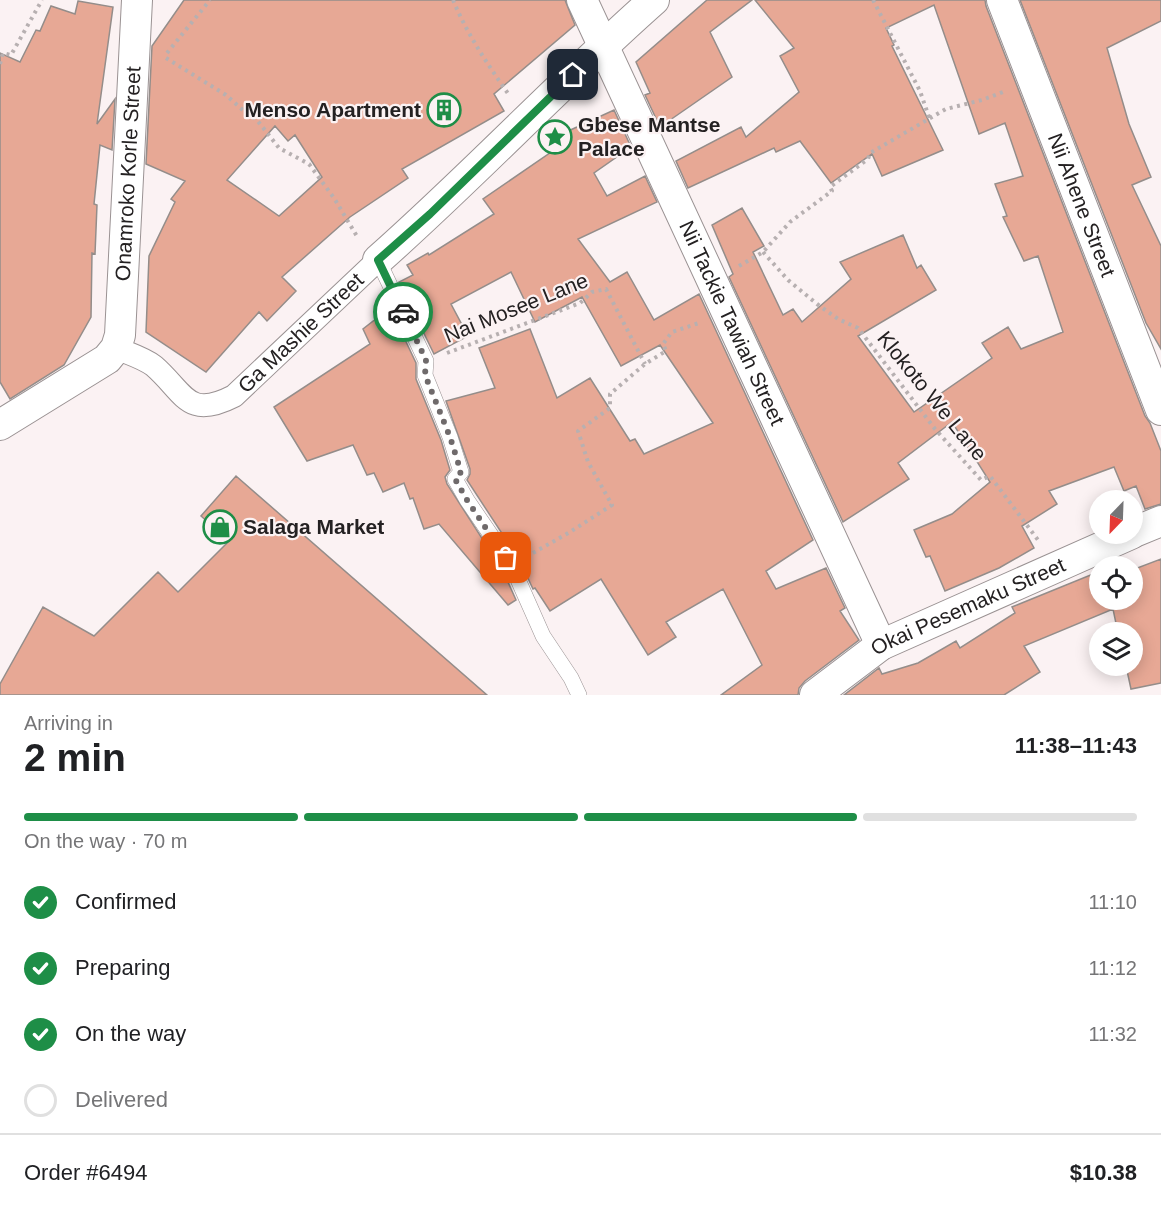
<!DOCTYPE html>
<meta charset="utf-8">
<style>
body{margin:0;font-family:Helvetica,sans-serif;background:#f2f2f2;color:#202124;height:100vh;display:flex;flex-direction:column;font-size:22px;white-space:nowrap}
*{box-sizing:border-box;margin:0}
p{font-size:20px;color:#757577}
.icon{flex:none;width:33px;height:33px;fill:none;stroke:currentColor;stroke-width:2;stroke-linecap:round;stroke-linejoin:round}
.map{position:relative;height:695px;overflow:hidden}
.sheet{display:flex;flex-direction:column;background:#fff;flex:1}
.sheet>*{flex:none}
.needle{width:39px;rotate:203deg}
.buttons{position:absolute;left:1089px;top:490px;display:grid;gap:12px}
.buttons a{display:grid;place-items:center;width:54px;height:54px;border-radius:50%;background:#fff;box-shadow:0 3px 15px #0003;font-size:30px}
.pin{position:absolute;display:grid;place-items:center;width:51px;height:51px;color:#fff;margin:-26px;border-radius:12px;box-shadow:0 3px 9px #0006}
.courier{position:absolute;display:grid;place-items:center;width:60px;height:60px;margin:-30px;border:4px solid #1e8e47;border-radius:50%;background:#fff;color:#222;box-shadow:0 2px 8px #0007}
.overview em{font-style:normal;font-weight:800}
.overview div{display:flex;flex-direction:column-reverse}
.overview{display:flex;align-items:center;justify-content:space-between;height:102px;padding:0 24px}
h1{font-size:39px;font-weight:800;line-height:45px}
.bar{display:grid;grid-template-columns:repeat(4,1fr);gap:9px 6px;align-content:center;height:72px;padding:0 24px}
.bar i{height:8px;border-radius:4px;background:#e0e0e0}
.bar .selected{background:#1e8e47}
.bar p{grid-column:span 4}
.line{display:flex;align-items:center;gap:15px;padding:0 24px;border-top:2px solid #e0e0e0}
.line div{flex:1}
ol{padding:0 24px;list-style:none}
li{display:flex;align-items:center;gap:18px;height:66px}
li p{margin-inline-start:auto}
li .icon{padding:6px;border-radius:50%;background:#1e8e47;color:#fff;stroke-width:4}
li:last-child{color:#757577}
li i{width:33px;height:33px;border:3px solid #e0e0e0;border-radius:50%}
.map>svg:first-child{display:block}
</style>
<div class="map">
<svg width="1161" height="695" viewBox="0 0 1161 695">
<rect width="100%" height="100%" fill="#fbf2f3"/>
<!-- building -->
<path fill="#e7a895" stroke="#948d8a" stroke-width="1.5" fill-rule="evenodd" d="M 184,0 L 565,0 L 575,25 L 494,94 L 504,111 L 402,169 L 408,178 L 350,217 L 282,277 L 296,291 L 267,321 L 259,312 L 206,372 L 146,332 L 149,256 L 175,202 L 171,199 L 185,181 L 146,164 L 152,46 ZM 275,126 L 288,141 L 295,135 L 322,177 L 279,216 L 227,180 Z
M 707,0 L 752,0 L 710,32 L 732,77 L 660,127 L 645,95 L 650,93 L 636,62 Z
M 755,0 L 985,0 L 986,6 L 1145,416 L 1150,423 L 1161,451 L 1161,504 L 1145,509 L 1136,486 L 1124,491 L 1114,467 L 1049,491 L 1057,504 L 1022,526 L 1034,548 L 999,568 L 945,591 L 930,556 L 926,557 L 914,530 L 952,514 L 990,482 L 952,422 L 898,463 L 909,479 L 843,522 L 729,277 L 733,274 L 712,225 L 742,208 L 764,246 L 753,252 L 783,315 L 793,309 L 802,322 L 851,279 L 840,262 L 903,235 L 917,268 L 921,265 L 936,290 L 858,336 L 914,412 L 992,358 L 982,343 L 1008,327 L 1021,349 L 1063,332 L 1038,256 L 1024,261 L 1003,217 L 1007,216 L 995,184 L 1023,176 L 1005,123 L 979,134 L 934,5 L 886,28 L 894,45 L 892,46 L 943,150 L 882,176 L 872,154 L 831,183 L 800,141 L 776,152 L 774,148 L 688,188 L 676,161 L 741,127 L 746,137 L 799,92 L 780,56 L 794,48 Z
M 1020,0 L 1161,0 L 1161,21 L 1107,48 L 1129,124 L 1151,177 L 1132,185 L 1161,246 L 1161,349 L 1146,323 Z
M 78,1 L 113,7 L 97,124 L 115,99 L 112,150 L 100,145 L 94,204 L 97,205 L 95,254 L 92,253 L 91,317 L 64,365 L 10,399 L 0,382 L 0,53 L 20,62 L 36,30 L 40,31 L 51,6 L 75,14 Z
M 614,110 L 631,147 L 594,173 L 607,196 L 645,176 L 657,202 L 578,239 L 610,282 L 627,272 L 654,320 L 699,294 L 813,540 L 766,571 L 776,589 L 826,568 L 845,608 L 840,611 L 859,640 L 805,681 L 799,688 L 798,695 L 721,695 L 762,665 L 723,589 L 666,622 L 676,637 L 648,655 L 601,579 L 550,611 L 535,588 L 533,589 L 520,561 L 467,480 L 470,474 L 470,469 L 446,401 L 495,388 L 479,348 L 530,329 L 557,398 L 590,378 L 630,441 L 635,439 L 644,454 L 713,423 L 660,345 L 621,366 L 582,297 L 535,322 L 511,272 L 451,304 L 468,336 L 434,354 L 399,282 L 413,275 L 407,265 L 428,253 L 429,255 L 494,214 L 483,199 L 557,148 L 553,138 Z
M 390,308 L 416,363 L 416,379 L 441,440 L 450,470 L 445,477 L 447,484 L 503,571 L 516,600 L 508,605 L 439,524 L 424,529 L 413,498 L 410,499 L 404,483 L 383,492 L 374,473 L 367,475 L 353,445 L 307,461 L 274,407 L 370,344 L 363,329 Z
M 236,476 L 487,695 L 0,695 L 0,684 L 43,607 L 94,636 L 158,572 L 178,592 L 229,541 L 201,516 Z
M 1161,559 L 1161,683 L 1131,689 L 1126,666 L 1132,666 L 1132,633 L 1118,633 L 1113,609 L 1024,646 L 1040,672 L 1004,695 L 844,695 L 879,668 L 882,674 L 918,663 L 956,641 L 960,648 L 1015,613 L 1012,607 L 1093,574 L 1096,585 L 1100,583 L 1100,600 L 1132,600 L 1132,570 Z"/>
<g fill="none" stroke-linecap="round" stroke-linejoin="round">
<defs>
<path id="service" d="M 378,260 L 426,361 L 425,375 L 450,437 L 461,472 L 455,479 L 467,500 L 512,566 L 543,636 L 571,678 L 579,695"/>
<g id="pedestrian">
<path id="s1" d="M 116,348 C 127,353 144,358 154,366 C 185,393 187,420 234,396 L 378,260"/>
</g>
<g id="minor">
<path id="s2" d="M 582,0 L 881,645"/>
<path id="s3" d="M 1002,0 L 1161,410"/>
<path d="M 378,260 C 473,176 559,84 654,0"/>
<path id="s4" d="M 0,425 L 107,359 L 116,348 L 120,335 L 137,0"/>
<path d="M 1132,533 L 1161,521"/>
<path id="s5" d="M 815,695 L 881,645 L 1131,534"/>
</g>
</defs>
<!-- service casing -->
<use href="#service" stroke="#9a9293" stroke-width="16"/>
<!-- pedestrian casing -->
<use href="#pedestrian" stroke="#9a9293" stroke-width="24"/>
<!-- minor casing -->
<use href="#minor" stroke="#9a9293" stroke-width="32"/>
<!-- path -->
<path stroke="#b7b0b1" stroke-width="4" stroke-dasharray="3 4.5" stroke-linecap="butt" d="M 453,0 C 467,34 488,65 509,95
M 873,0 L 920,91 L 930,120
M 167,53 L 210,0
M 166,58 L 226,95 L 245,112 L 257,120 L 279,148 L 309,164 L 334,198 L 358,238
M 0,64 L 3,53 L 11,55 L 42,0
M 763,252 L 788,280 L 817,304 L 838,319 L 858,328 L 935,429 L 981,480 L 990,476 L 1038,540
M 739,266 L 763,252 L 790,222 L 832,191 L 830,187 L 868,159 L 870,153 L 946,109 L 982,100 L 1003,92
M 447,353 L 559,311 L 580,303 L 592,292 L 606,289 L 645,364
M 533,553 L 570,532 L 612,505 L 588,462 L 578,431 L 610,408 L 610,394 L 645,364 L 666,351 L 663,344 L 672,332 L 699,323"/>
<!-- service -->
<use href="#service" stroke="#fff" stroke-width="15"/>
<!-- pedestrian -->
<use href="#pedestrian" stroke="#fff" stroke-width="22"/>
<!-- minor -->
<use href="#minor" stroke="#fff" stroke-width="30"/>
</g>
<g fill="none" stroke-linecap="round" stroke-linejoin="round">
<!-- done -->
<path stroke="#6f6a6b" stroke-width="6" stroke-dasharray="0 10.8" d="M 403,312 L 426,360 L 425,375 L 450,437 L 461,472 L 455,479 L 467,500 L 506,558"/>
<!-- route -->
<path stroke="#1e8e47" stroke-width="8" d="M 403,312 L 378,260 L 430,214 L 573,75"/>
</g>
<!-- icons -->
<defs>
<symbol id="building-ring" viewBox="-11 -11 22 22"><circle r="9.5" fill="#fbf2f3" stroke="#1e8e47" stroke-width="1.5"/><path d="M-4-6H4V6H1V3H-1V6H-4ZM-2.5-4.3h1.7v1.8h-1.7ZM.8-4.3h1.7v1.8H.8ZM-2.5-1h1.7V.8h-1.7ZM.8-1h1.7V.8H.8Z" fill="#1e8e47"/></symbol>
<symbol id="sight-ring" viewBox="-11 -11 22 22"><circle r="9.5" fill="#fbf2f3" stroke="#1e8e47" stroke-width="1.5"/><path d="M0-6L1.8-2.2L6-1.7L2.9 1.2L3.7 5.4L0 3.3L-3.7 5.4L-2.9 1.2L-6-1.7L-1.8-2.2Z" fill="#1e8e47"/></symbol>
<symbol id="shop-ring" viewBox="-11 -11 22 22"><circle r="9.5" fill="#fbf2f3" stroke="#1e8e47" stroke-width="1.5"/><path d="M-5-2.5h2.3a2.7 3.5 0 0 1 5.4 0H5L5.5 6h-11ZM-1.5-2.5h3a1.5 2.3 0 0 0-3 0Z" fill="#1e8e47"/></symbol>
</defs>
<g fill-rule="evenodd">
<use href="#building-ring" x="425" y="91" width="38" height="38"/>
<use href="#sight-ring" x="536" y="118" width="38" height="38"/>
<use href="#shop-ring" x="201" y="508" width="38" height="38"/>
</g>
<g text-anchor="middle" stroke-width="4.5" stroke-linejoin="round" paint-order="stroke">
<!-- poi labels -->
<g font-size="21" font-weight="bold" fill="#242122" stroke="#fbf2f3" text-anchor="start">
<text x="421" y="117" text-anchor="end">Menso Apartment</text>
<text x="578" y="132">Gbese Mantse<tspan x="578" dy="24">Palace</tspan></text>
<text x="243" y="534">Salaga Market</text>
</g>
<!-- street labels -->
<g font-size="21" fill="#242122" stroke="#fbf2f3">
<text dy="7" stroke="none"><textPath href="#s4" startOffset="315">Onamroko Korle Street</textPath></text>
<text dy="7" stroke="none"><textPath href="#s3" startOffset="220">Nii Ahene Street</textPath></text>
<text transform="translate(516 308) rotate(-22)" y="7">Nai Mosee Lane</text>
<text dy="7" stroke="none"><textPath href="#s2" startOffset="356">Nii Tackie Tawiah Street</textPath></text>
<text dy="7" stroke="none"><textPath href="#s1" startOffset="231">Ga Mashie Street</textPath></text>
<text transform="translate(932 396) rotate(51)" y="7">Klokoto We Lane</text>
<text dy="7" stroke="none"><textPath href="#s5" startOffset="178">Okai Pesemaku Street</textPath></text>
</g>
</g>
</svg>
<div class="buttons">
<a><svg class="needle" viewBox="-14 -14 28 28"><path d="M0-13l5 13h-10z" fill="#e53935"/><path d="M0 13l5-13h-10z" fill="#757577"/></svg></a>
<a><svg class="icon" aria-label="locate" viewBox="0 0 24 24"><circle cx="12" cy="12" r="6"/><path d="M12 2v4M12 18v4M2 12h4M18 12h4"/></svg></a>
<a><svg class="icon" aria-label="layers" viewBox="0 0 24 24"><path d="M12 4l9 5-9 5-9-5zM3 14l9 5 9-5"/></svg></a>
</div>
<div class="pin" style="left:506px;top:558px;background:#ea580c"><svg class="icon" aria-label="bag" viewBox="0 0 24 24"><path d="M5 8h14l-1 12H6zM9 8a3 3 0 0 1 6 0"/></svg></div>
<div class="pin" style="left:573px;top:75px;background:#1f2937"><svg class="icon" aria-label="home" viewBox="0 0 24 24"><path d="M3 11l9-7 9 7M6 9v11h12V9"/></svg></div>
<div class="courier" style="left:403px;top:312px"><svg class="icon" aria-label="car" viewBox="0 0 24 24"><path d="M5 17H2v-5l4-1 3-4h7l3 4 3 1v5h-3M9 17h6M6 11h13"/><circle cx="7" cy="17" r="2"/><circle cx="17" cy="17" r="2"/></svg></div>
</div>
<section class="sheet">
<div class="overview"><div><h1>2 min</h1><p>Arriving in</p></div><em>11:38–11:43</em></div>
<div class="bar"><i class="selected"></i><i class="selected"></i><i class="selected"></i><i></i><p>On the way · 70 m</p></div>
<ol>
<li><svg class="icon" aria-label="check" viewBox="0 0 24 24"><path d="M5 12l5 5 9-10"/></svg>Confirmed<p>11:10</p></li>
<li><svg class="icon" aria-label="check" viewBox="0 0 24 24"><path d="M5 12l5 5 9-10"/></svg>Preparing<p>11:12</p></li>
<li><svg class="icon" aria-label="check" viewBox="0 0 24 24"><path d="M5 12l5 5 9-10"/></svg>On the way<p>11:32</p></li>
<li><i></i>Delivered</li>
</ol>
<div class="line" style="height:78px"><div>Order #6494</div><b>$10.38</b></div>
</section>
